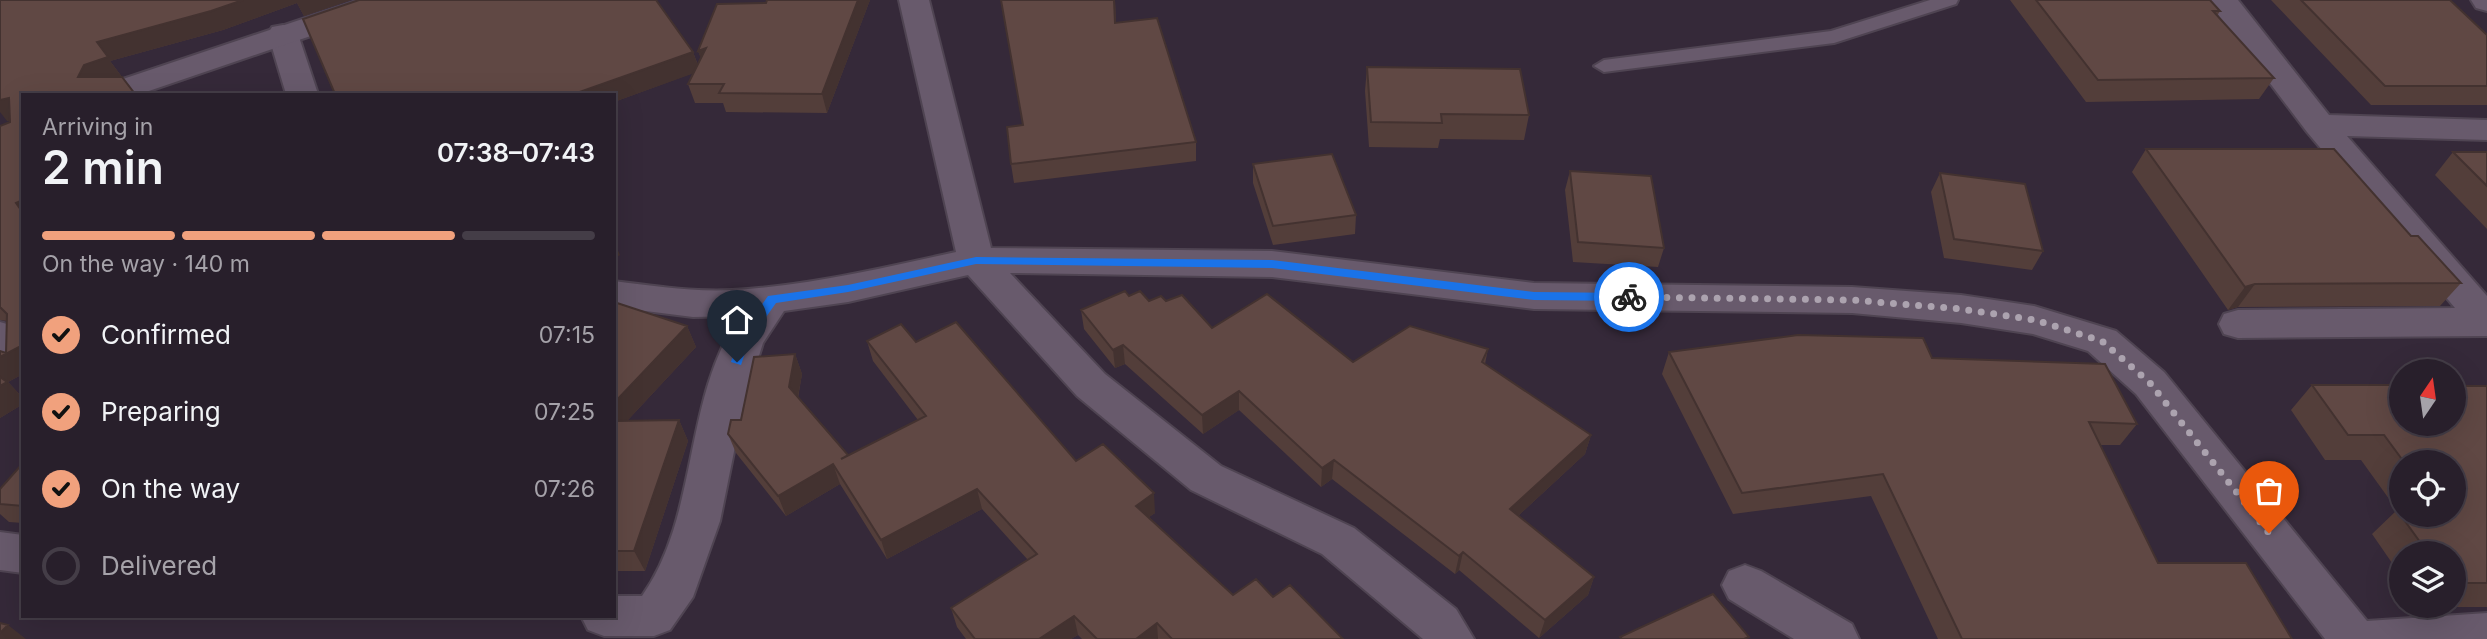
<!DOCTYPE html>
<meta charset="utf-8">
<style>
body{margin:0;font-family:Inter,sans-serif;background:#342c37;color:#f1f3f6;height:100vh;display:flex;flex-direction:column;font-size:26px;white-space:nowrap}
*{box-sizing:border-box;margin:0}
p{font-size:23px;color:#a5a2a9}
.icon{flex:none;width:38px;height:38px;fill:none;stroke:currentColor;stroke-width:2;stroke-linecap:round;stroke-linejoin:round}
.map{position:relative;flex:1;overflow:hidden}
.details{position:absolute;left:21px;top:93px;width:595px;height:525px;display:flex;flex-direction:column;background:#281f2b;border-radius:0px;box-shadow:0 7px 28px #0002,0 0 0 2px #443d47}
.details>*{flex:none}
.needle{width:46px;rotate:13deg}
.tools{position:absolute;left:2389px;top:359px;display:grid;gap:14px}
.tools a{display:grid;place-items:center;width:77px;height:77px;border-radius:50%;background:#281f2b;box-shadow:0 7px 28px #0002,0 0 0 2px #443d47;font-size:35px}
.pin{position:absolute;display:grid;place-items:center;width:60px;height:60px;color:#fff;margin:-72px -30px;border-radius:50% 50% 50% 0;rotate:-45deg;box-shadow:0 0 7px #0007}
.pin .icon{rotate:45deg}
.courier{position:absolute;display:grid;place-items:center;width:70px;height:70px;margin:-35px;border:5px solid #1a73e8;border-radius:50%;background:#fff;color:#222;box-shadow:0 2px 9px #0007}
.summary em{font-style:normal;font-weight:600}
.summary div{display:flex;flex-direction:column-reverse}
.summary{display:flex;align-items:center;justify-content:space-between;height:119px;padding:0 21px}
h1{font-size:46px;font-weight:600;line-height:52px}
.bar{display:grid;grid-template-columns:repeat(4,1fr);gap:10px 7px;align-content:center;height:84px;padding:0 21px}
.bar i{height:9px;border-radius:5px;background:#443d47}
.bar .selected{background:#f1a17d}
.bar p{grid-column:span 4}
ol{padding:0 21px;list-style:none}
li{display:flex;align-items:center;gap:21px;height:77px}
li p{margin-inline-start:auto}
li .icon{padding:7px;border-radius:50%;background:#f1a17d;color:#111;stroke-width:4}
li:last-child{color:#a5a2a9}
li i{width:38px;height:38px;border:4px solid #443d47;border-radius:50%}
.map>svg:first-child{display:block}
</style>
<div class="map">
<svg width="2487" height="639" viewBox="0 0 2487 639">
<rect width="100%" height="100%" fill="#352939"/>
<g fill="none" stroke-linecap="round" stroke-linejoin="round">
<defs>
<path id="service" d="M 1930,0 L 1958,0 L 1956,4 L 1834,43 L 1604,72 L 1594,66 L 1604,60 L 1831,31 Z"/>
<path id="minor" d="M 899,0 L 929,0 L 991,248 L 1272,251 L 1534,283 L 1852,287 L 1961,295 L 2034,306 L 2116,331 L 2164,372 L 2367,621 L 2487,613 L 2487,639 L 2325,639 L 2136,394 L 2088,351 L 2033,334 L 1961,323 L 1852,313 L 1534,309 L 1272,277 L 1010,273 L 1105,374 L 1221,466 L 1354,528 L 1456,609 L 1474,639 L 1423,639 L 1322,554 L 1191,490 L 1077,396 L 968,275 L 848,302 L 784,311 L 763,343 L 743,407 L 720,521 L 693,597 L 670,630 L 654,636 L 604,636 L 588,630 L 581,616 L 614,616 L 614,596 L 642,596 C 700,514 682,399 740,316 L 693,317 L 614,307 L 614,281 C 653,286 693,292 732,290 C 808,286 882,268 956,252 Z
M 2207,0 L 2238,0 L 2329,115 L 2487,120 L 2487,140 L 2347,136 L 2487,296 L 2487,336 L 2238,338 L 2224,334 L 2219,324 L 2224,314 L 2238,310 L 2455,308 L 2307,132 Z
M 2471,0 L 2487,0 L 2487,11 L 2476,8 Z
M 283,25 L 294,27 L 298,34 L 318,94 L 286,94 L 268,34 L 272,27 Z
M 0,322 L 14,326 L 23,334 L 23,370 L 9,366 L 0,358 Z
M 0,532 L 23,535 L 23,573 L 0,570 Z
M 1745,565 L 1761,571 L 1852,624 L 1859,639 L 1794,639 L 1729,599 L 1722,585 L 1729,571 Z"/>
<path id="secondary" d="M 359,0 L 403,0 L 399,6 L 140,94 L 94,94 L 99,87 Z"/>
</defs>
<!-- service casing -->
<use href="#service" stroke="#4f4452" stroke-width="4"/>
<!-- minor casing -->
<use href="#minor" stroke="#4f4452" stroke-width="4"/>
<!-- secondary casing -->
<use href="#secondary" stroke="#4f4452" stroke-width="4"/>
<!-- service -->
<use href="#service" fill="#685a6c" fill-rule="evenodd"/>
<!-- minor -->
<use href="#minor" fill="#685a6c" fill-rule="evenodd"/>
<!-- secondary -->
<use href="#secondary" fill="#685a6c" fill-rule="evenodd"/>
</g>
<!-- wall -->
<path fill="#533e3a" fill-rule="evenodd" d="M 0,0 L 351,0 L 304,16 L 297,3 L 223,30 L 110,61 L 122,77 L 23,94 L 23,374 L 8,382 L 23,398 L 23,404 L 0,418 L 6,353 L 7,321 L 0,320 L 0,126 L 10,122 L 10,120 L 7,121 Z
M 870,0 L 827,113 L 726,112 L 723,103 L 695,103 L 688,84 L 693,73 L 614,102 L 693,52 L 698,65 L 701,58 L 698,51 Z
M 1001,0 L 1115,0 L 1116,23 L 1196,142 L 1196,161 L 1014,183 L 1011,164 L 1023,125 Z
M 2010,0 L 2210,0 L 2220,11 L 2217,16 L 2274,78 L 2259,99 L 2086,102 Z
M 2271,0 L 2450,0 L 2487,35 L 2487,105 L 2371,105 Z
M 1367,67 L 1529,115 L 1524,140 L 1440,139 L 1438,148 L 1369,147 L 1365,91 Z
M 2146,149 L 2411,236 L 2461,283 L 2440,306 L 2238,307 L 2228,310 L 2132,172 Z
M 2453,152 L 2487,152 L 2487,229 L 2435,175 Z
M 1253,164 L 1356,215 L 1355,234 L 1273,245 L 1253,183 Z
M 1570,171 L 1664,248 L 1658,267 L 1573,262 L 1565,190 Z
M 1940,173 L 2043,251 L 2032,270 L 1944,258 L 1931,192 Z
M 1129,296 L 1149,301 L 1166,301 L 1212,328 L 1353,362 L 1488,349 L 1485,364 L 1591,435 L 1585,454 L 1518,516 L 1594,577 L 1588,595 L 1539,638 L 1459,570 L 1455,574 L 1332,479 L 1321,487 L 1239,410 L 1203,434 L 1125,364 L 1115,368 L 1084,329 L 1081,310 Z
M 614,302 L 687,326 L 696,347 L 627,421 L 679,420 L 688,441 L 645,571 L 614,571 Z
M 867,341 L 916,342 L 1076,461 L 1155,513 L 1149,517 L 1233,595 L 1273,597 L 1343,639 L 1082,639 L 1078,635 L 1071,639 L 966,639 L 957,627 L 951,608 L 1028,560 L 982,509 L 887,559 L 840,484 L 786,516 L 736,453 L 728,434 L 741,420 L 795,354 L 802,374 L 798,398 L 848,456 L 918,420 L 873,361 Z
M 1669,352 L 1932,358 L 2137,424 L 2120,445 L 2100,445 L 2158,563 L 2292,639 L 1938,639 L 1871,496 L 1733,514 L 1662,374 Z
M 2312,385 L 2487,386 L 2487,607 L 2423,607 L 2422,606 L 2454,606 L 2454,553 L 2401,553 L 2401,576 L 2372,534 L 2397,510 L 2361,460 L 2325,460 L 2291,410 ZM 2401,462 L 2454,462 L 2454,514 L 2401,514 Z
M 23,463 L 23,523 L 9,522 L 0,514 L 0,489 Z"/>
<!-- shaded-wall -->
<path fill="#433230" d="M 243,0 L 351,0 L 304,16 L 297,3 L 223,30 L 110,61 L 122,77 L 98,85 L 78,77 L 97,42 Z
M 858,0 L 870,0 L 827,113 L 822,94 Z
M 706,48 L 705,69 L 698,51 Z
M 693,52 L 700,71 L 614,102 L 614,94 L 574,94 Z
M 9,98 L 23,117 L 7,121 L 0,112 L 0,100 Z
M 23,200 L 23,213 L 16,203 Z
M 614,242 L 620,255 L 614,259 Z
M 2255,284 L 2238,307 L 2228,310 L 2245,287 Z
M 687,326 L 696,347 L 614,435 L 614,403 Z
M 23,345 L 23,374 L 8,382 L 23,398 L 23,404 L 0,418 L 0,357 Z
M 1123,345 L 1125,364 L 1115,368 L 1113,350 Z
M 795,354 L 802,374 L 796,407 L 789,387 Z
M 1239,391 L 1239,410 L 1203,434 L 1202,415 Z
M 679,420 L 688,441 L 645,571 L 634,551 Z
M 1591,435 L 1585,454 L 1505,528 L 1510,509 Z
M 1334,460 L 1332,479 L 1321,487 L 1322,468 Z
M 833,464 L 840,484 L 786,516 L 778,496 Z
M 977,489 L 982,509 L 887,559 L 881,540 Z
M 1154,493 L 1155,513 L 1137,525 L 1136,506 Z
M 1463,552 L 1459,570 L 1455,574 L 1459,556 Z
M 1594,577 L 1588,595 L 1539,638 L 1545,620 Z
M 1074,616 L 1078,635 L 1071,639 L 1039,639 Z
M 1157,623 L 1158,639 L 1136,639 Z
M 8,625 L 26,639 L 0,639 L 0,633 Z"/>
<!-- building -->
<path fill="#604844" stroke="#433230" stroke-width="2" d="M 0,0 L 243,0 L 211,11 L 97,42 L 108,57 L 84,65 L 78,77 L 122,77 L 135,94 L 23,94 L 23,200 L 16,203 L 23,213 L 23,345 L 0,357 L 0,351 L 6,353 L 7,314 L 0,307 L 0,126 L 10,122 L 9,98 L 0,100 Z
M 359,0 L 656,0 L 693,52 L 574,94 L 335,94 L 303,19 Z
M 767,0 L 858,0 L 822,94 L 719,93 L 724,84 L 688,84 L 706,48 L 698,51 L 717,4 L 766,3 Z
M 1001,0 L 1114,0 L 1115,23 L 1157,18 L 1196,142 L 1011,164 L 1007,127 L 1023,125 Z
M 2036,0 L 2210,0 L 2220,11 L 2213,11 L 2274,78 L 2098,80 Z
M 2301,0 L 2450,0 L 2487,35 L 2487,86 L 2385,86 Z
M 1367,67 L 1520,69 L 1529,115 L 1441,114 L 1442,123 L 1371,122 Z
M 2146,149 L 2334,149 L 2411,236 L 2418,236 L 2461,283 L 2255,284 L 2245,287 Z
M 2453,152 L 2487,152 L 2487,186 Z
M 1332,154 L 1356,215 L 1273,226 L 1253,164 Z
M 1570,171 L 1651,176 L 1664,248 L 1578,242 Z
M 1940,173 L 2025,184 L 2043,251 L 1954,239 Z
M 1125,291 L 1129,296 L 1140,291 L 1149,301 L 1161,296 L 1166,301 L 1182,295 L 1212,328 L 1267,294 L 1353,362 L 1410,326 L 1488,349 L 1482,362 L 1591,435 L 1510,509 L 1594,577 L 1545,620 L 1463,552 L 1459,556 L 1334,460 L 1322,468 L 1239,391 L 1202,415 L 1123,345 L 1113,350 L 1081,310 Z
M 614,302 L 687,326 L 614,403 Z
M 956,322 L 1076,461 L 1103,444 L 1154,493 L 1136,506 L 1233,595 L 1256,579 L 1273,597 L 1290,585 L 1343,639 L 1172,639 L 1157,623 L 1136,639 L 1097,639 L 1074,616 L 1039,639 L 975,639 L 951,608 L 1037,554 L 977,489 L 881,540 L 833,464 L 778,496 L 728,434 L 731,420 L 741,420 L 754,357 L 795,354 L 789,387 L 848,455 L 841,459 L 926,416 L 867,341 L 901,324 L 916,342 Z
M 1798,335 L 1923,338 L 1932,358 L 2105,364 L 2137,424 L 2089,422 L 2158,563 L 2246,563 L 2292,639 L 1962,639 L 1883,474 L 1742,493 L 1669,352 Z
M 0,377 L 7,382 L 0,386 Z
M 2312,385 L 2401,385 L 2401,424 L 2454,424 L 2454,386 L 2487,386 L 2487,583 L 2454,583 L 2454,553 L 2428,553 L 2397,510 L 2401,510 L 2401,514 L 2454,514 L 2454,462 L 2404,462 L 2384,435 L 2348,435 Z
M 679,420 L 634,551 L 614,551 L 614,421 Z
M 23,463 L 23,506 L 0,504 L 0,489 Z
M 1713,594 L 1749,637 L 1744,639 L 1622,639 L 1620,637 Z
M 0,623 L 8,625 L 0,633 Z"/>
<!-- route -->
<path fill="#1a73e8" d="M 976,257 L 1272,260 L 1534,292 L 1629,293 L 1635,297 L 1629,301 L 1534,300 L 1272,268 L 976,264 L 848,292 L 776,303 L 749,341 L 741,365 L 731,362 L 739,337 L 768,296 L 848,285 Z"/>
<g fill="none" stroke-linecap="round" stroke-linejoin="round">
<!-- done -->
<path stroke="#aca3af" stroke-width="7" stroke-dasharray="0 12.6" d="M 1629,297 L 1852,300 L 1961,309 L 2035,320 L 2102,341 L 2150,383 L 2269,533"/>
</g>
</svg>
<div class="tools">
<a><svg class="needle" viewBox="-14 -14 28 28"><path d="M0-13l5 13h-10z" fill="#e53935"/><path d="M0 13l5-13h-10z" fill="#a5a2a9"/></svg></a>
<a><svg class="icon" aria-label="locate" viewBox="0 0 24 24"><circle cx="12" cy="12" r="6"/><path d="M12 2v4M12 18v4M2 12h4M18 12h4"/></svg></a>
<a><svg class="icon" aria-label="layers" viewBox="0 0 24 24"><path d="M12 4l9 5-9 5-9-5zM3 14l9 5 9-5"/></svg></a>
</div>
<div class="pin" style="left:2269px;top:533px;background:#ea580c"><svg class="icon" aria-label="bag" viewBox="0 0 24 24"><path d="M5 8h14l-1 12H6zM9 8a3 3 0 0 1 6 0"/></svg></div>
<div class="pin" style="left:737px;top:362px;background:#1f2937"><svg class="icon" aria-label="home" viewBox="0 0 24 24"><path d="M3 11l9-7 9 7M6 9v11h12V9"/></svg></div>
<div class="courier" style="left:1629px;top:297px"><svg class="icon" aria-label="bike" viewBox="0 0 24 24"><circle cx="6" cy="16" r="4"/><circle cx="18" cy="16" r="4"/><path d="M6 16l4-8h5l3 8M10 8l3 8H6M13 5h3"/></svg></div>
<section class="details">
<div class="summary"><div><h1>2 min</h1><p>Arriving in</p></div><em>07:38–07:43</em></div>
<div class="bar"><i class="selected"></i><i class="selected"></i><i class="selected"></i><i></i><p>On the way · 140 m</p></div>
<ol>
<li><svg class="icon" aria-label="check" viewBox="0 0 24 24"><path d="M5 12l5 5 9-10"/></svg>Confirmed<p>07:15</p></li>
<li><svg class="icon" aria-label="check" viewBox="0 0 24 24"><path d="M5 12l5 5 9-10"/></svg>Preparing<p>07:25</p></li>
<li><svg class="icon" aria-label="check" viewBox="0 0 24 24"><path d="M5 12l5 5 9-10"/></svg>On the way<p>07:26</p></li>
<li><i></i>Delivered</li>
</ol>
</section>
</div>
